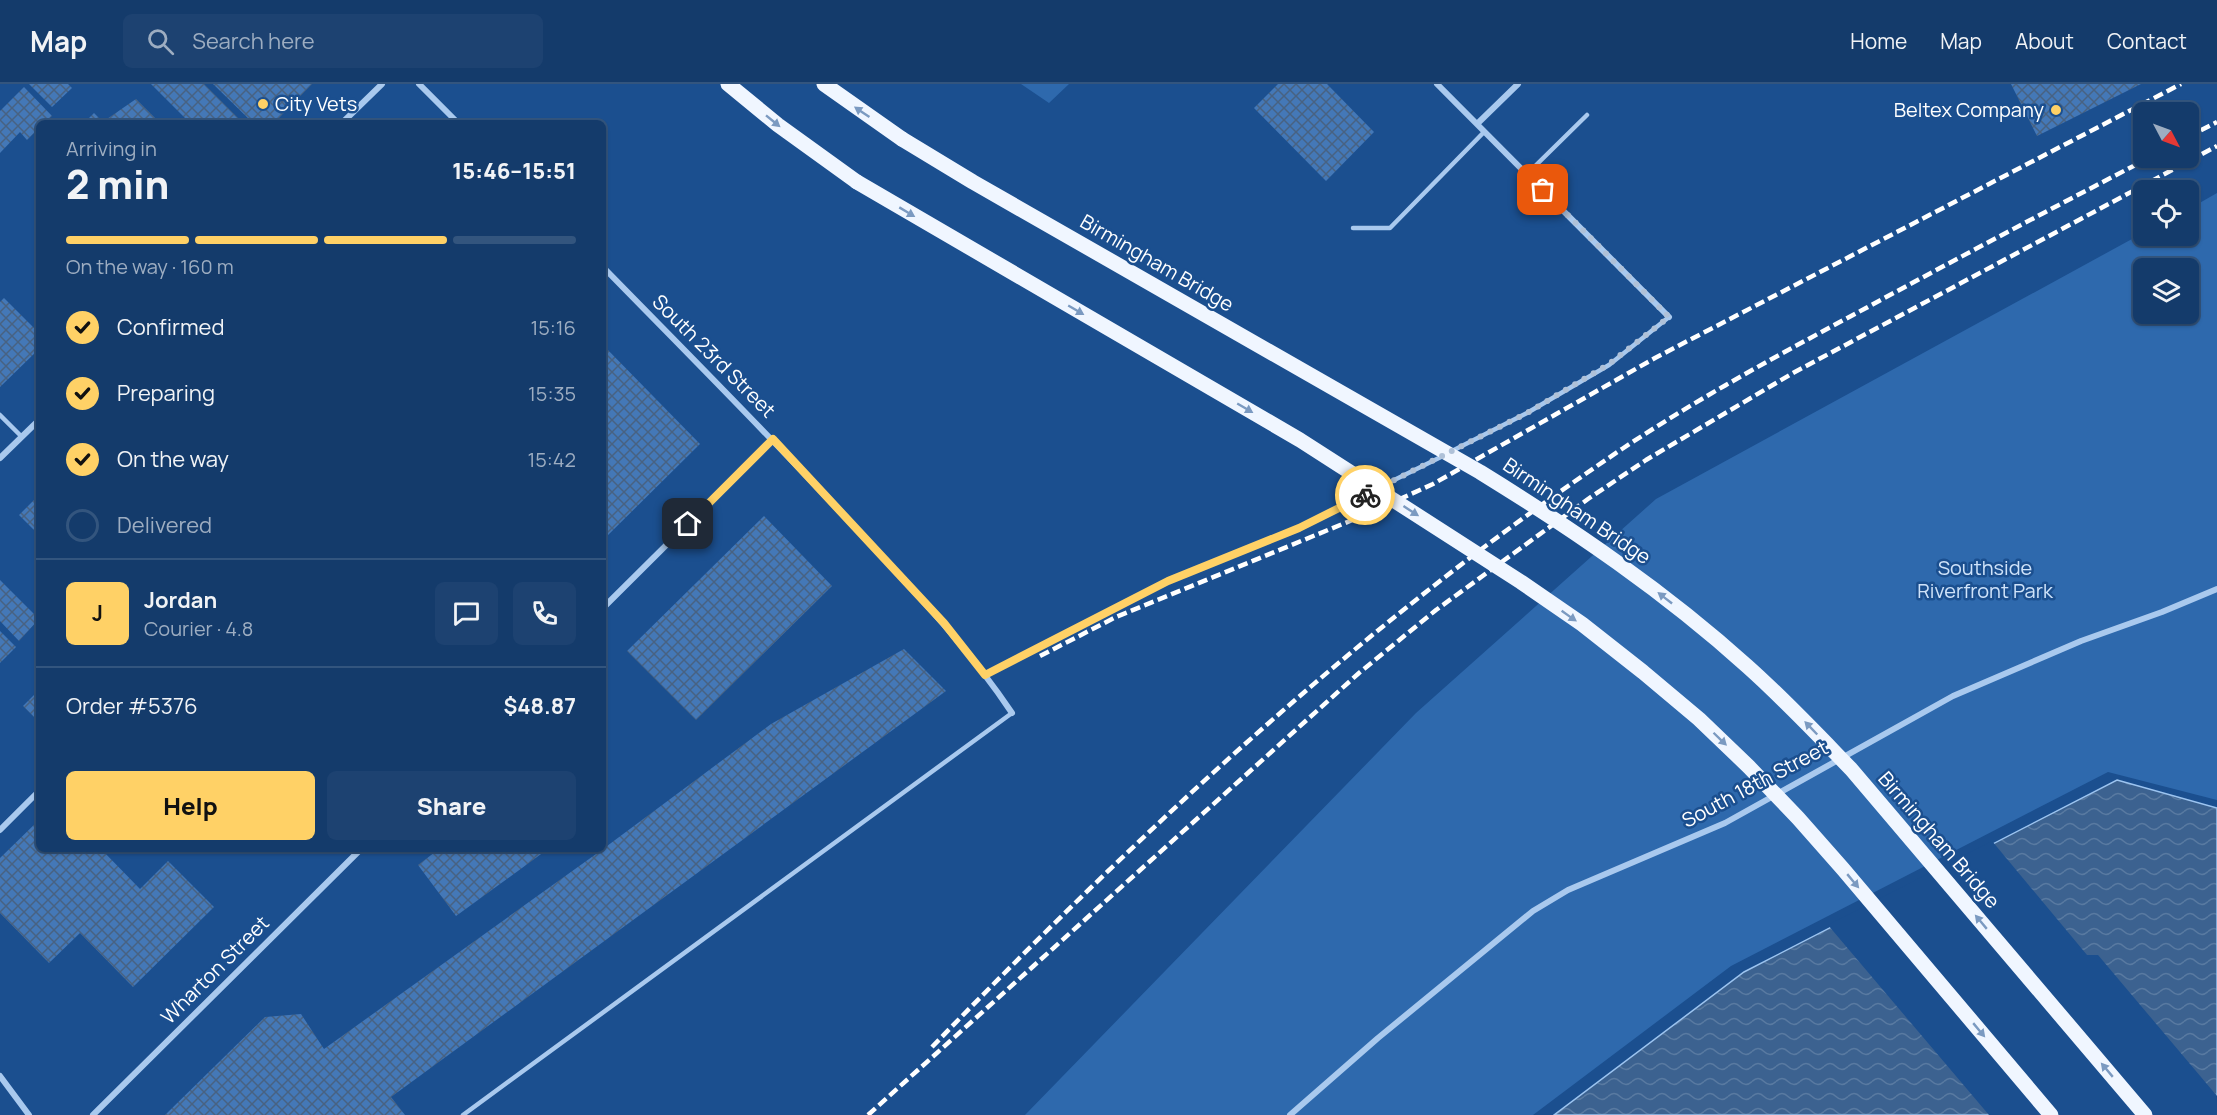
<!DOCTYPE html>
<meta charset="utf-8">
<style>
body{margin:0;font-family:Manrope,sans-serif;background:#1d4271;color:#f1f3f6;height:100vh;display:flex;flex-direction:column;font-size:22px;white-space:nowrap}
*{box-sizing:border-box;margin:0}
p{font-size:20px;color:#9dadc1}
.icon{flex:none;width:33px;height:33px;fill:none;stroke:currentColor;stroke-width:2;stroke-linecap:round;stroke-linejoin:round}
.map{position:relative;flex:1;overflow:hidden}
.details{position:absolute;left:36px;top:36px;width:570px;height:732px;display:flex;flex-direction:column;background:#143b6b;border-radius:9px;box-shadow:0 2px 4px #0004,0 0 0 2px #33557e}
.details>*{flex:none}
.needle{width:39px;rotate:131deg}
.buttons{position:absolute;left:2133px;top:18px;display:grid;gap:12px}
.buttons a{display:grid;place-items:center;width:66px;height:66px;border-radius:9px;background:#143b6b;box-shadow:0 2px 4px #0004,0 0 0 2px #33557e;font-size:30px}
.pin{position:absolute;display:grid;place-items:center;width:51px;height:51px;color:#fff;margin:-26px;border-radius:12px;box-shadow:0 3px 9px #0006}
.courier{position:absolute;display:grid;place-items:center;width:60px;height:60px;margin:-30px;border:4px solid #ffd166;border-radius:50%;background:#fff;color:#222;box-shadow:0 2px 8px #0007}
.overview em{font-style:normal;font-weight:800}
.overview div{display:flex;flex-direction:column-reverse}
.overview{display:flex;align-items:center;justify-content:space-between;height:102px;padding:0 30px}
h1{font-size:39px;font-weight:800;line-height:45px}
.bar{display:grid;grid-template-columns:repeat(4,1fr);gap:9px 6px;align-content:center;height:72px;padding:0 30px}
.bar i{height:8px;border-radius:4px;background:#33557e}
.bar .current{background:#ffd166}
.bar p{grid-column:span 4}
.line{display:flex;align-items:center;gap:15px;padding:0 30px;border-top:2px solid #33557e}
.line div{flex:1}
.round{display:grid;place-items:center;flex:none;width:63px;height:63px;border-radius:9px;background:#1d4271}
ol{padding:0 30px;list-style:none}
li{display:flex;align-items:center;gap:18px;height:66px}
li p{margin-inline-start:auto}
li .icon{padding:6px;border-radius:50%;background:#ffd166;color:#111;stroke-width:4}
li:last-child{color:#9dadc1}
li i{width:33px;height:33px;border:3px solid #33557e;border-radius:50%}
.action{display:flex;gap:12px;margin-top:auto;padding:12px 30px}
.action a{flex:1;height:69px;border-radius:9px;background:#ffd166;color:#111;font-size:24px;font-weight:800;line-height:69px;text-align:center}
.action a+a{background:#1d4271;color:#f1f3f6}
header{display:flex;align-items:center;gap:36px;box-sizing:border-box;height:84px;padding:0 30px;background:#143b6b;border-bottom:2px solid #33557e}
header strong{font-size:28px}
nav{display:flex;gap:33px;margin-inline-start:auto;font-size:21px}
.search{width:420px;height:54px;background:#1d4271;display:flex;align-items:center;gap:15px;box-sizing:border-box;padding:0 21px;border-radius:9px;color:#9dadc1;font-size:22px}
.map>svg:first-child{display:block}
</style>
<header>
<strong>Map</strong>
<div class="search"><svg class="icon" aria-label="search" viewBox="0 0 24 24"><circle cx="10" cy="10" r="6"/><path d="M15 15l6 6"/></svg>Search here</div>
<nav><a>Home</a><a>Map</a><a>About</a><a>Contact</a></nav>
</header>
<div class="map">
<svg width="2217" height="1031" viewBox="0 0 2217 1031">
<defs>
<pattern id="water-waves" width="16" height="10" patternUnits="userSpaceOnUse" patternTransform="scale(1.5)"><rect width="16" height="10" fill="#3c6290"/><path d="M0 5q4-4 8 0t8 0" fill="none" stroke="#597aa1"/></pattern>
<pattern id="building-cross-hatch" width="8" height="8" patternUnits="userSpaceOnUse" patternTransform="scale(1.5)"><rect width="8" height="8" fill="#4478b7"/><path d="M0 0l8 8M0 8l8-8" fill="none" stroke="#486282"/></pattern>
</defs>
<rect width="100%" height="100%" fill="#1b4f8f"/>
<!-- park -->
<path fill="#2e69ad" fill-rule="evenodd" d="M 1021,0 L 1069,0 L 1049,19 Z
M 2217,109 L 2217,716 L 2108,688 L 1731,882 L 1533,1031 L 1025,1031 L 1416,629 L 1656,415 L 2143,149 L 2144,152 L 2188,152 L 2189,125 ZM 2144,184 L 2188,184 L 2188,230 L 2144,230 Z"/>
<!-- water -->
<path fill="url(#water-waves)" stroke="#9cc4f0" stroke-width="1.5" d="M 2117,696 L 2217,724 L 2217,1031 L 1554,1031 L 1744,888 Z"/>
<!-- pier -->
<path fill="#1b4f8f" d="M 1992,757 L 2087,871 L 2098,871 L 2217,1012 L 2217,1031 L 1989,1031 L 1828,841 Z"/>
<!-- building -->
<path fill="url(#building-cross-hatch)" d="M 29,0 L 68,0 L 72,4 L 52,23 Z
M 151,0 L 204,0 L 243,39 L 190,39 Z
M 213,0 L 312,0 L 274,39 L 253,39 Z
M 1278,0 L 1327,0 L 1374,48 L 1326,97 L 1254,24 Z
M 2011,0 L 2141,0 L 2037,52 Z
M 24,3 L 52,32 L 44,39 L 39,39 L 39,44 L 27,56 L 20,48 L 0,69 L 0,27 Z
M 136,15 L 160,39 L 111,39 L 107,35 Z
M 94,29 L 104,39 L 84,39 Z
M 4,214 L 39,249 L 39,265 L 0,303 L 0,218 Z
M 603,261 L 700,360 L 603,456 Z
M 39,411 L 39,451 L 19,431 Z
M 764,432 L 832,502 L 696,636 L 627,567 Z
M 0,496 L 39,535 L 19,557 L 0,537 Z
M 0,547 L 16,563 L 0,579 Z
M 904,565 L 946,607 L 391,1013 L 405,1031 L 165,1031 L 265,933 L 301,930 L 324,965 L 603,765 L 771,640 Z
M 39,606 L 39,638 L 23,622 Z
M 39,736 L 39,765 L 101,765 L 140,805 L 168,777 L 214,823 L 133,903 L 80,849 L 49,879 L 0,829 L 0,774 Z
M 439,765 L 548,765 L 456,832 L 418,781 Z"/>
<g fill="none" stroke-linecap="round" stroke-linejoin="round">
<!-- lane -->
<path stroke="#a9c9ee" stroke-width="4.5" d="M 1527,90 L 1587,31
M 1353,144 L 1390,144 L 1484,48
M 0,331 L 22,353
M 1452,367 L 1527,329 L 1609,281 L 1669,233
M 1380,403 L 1445,371
M 985,591 L 1168,497 L 1299,444 L 1373,407
M 463,1031 L 1012,629"/>
<!-- street -->
<path stroke="#a9c9ee" stroke-width="6" d="M 419,0 L 458,39
M 1437,0 L 1669,233
M 342,39 L 382,0
M 1477,40 L 1518,0
M 603,183 C 689,271 776,358 859,448 C 913,506 968,563 1012,629
M 0,374 L 39,336
M 603,524 L 773,355
M 0,746 L 39,707
M 0,992 L 29,1031
M 93,1031 L 361,765
M 1290,1031 L 1378,954 L 1533,827 L 1568,806 L 1725,739 L 1953,612 L 2081,557 L 2162,528 L 2217,505"/>
<!-- primary -->
<path stroke="#f0f6ff" stroke-width="15" d="M 728,0 L 778,41 L 857,98
M 824,0 L 902,55"/>
<!-- rail -->
<path stroke="#fff" stroke-width="4.5" stroke-dasharray="10 4.5" stroke-linecap="butt" d="M 2188,53 L 2217,38
M 1040,572 L 1116,533 L 1367,430 L 1433,400 L 1655,274 L 2181,0
M 932,963 C 1145,743 1367,536 1622,365 C 1700,313 1784,268 1866,224 C 1960,173 2054,123 2149,74
M 868,1031 L 1359,589 L 1436,526 L 1588,415 L 1646,376 L 1793,289 L 2217,62"/>
<!-- primary-bridge -->
<path stroke="#f0f6ff" stroke-width="15" d="M 902,55 L 973,98 L 1480,388 C 1574,446 1665,508 1747,582 C 1783,614 1817,650 1851,685 L 2145,1031
M 857,98 L 1300,356 L 1521,498 L 1582,540 L 1643,588 L 1699,635 L 1749,683 L 1798,734 L 1843,785 L 2051,1031"/>
</g>
<!-- one-way arrows -->
<defs><path id="oneway-solid" d="M-6-.8H1V-3.2L6.5 0L1 3.2V.8H-6Z" transform="scale(1.5)"/></defs>
<g fill="#7b9ac1">
<use href="#oneway-solid" transform="translate(862 28) rotate(-146)"/>
<use href="#oneway-solid" transform="translate(773 37) rotate(39)"/>
<use href="#oneway-solid" transform="translate(907 128) rotate(31)"/>
<use href="#oneway-solid" transform="translate(1076 226) rotate(30)"/>
<use href="#oneway-solid" transform="translate(1245 324) rotate(30)"/>
<use href="#oneway-solid" transform="translate(1411 427) rotate(33)"/>
<use href="#oneway-solid" transform="translate(1665 514) rotate(-142)"/>
<use href="#oneway-solid" transform="translate(1569 532) rotate(35)"/>
<use href="#oneway-solid" transform="translate(1811 644) rotate(-134)"/>
<use href="#oneway-solid" transform="translate(1720 655) rotate(44)"/>
<use href="#oneway-solid" transform="translate(1853 797) rotate(50)"/>
<use href="#oneway-solid" transform="translate(1981 838) rotate(-130)"/>
<use href="#oneway-solid" transform="translate(1979 946) rotate(50)"/>
<use href="#oneway-solid" transform="translate(2107 986) rotate(-130)"/>
</g>
<g fill="none" stroke-linecap="round" stroke-linejoin="round">
<!-- done -->
<path stroke="#afc1d8" stroke-width="6" stroke-dasharray="0 10.8" d="M 1365,411 L 1527,329 L 1609,280 L 1669,233 L 1543,106"/>
<!-- route -->
<path stroke="#ffd166" stroke-width="8" d="M 688,440 L 773,355 L 944,539 L 985,591 L 1168,497 L 1299,444 L 1365,411"/>
</g>
<!-- markers -->
<g fill="#ffd166" stroke="#1b4f8f" stroke-width="2">
<circle cx="263" cy="20" r="6"/>
<circle cx="2056" cy="26" r="6"/>
</g>
<g text-anchor="middle" stroke-width="5" stroke-linejoin="round" paint-order="stroke">
<!-- poi labels -->
<g font-size="20" fill="#fff" stroke="#1b4f8f" text-anchor="start">
<text x="275" y="27">City Vets</text>
<text x="2044" y="33" text-anchor="end">Beltex Company</text>
</g>
<!-- street labels -->
<g font-size="20" fill="#fff" stroke="#1b4f8f">
<text transform="translate(1157 179) rotate(30)" y="7">Birmingham Bridge</text>
<text transform="translate(714 272) rotate(45)" y="7">South 23rd Street</text>
<text transform="translate(1577 427) rotate(34)" y="7">Birmingham Bridge</text>
<text transform="translate(1755 700) rotate(-28)" y="7">South 18th Street</text>
<text transform="translate(1939 756) rotate(49)" y="7">Birmingham Bridge</text>
<text transform="translate(215 886) rotate(-45)" y="7">Wharton Street</text>
</g>
<!-- park labels -->
<g font-size="20" fill="#cfe3fa" stroke="#1b4f8f">
<text x="1985" y="491">Southside<tspan x="1985" dy="23">Riverfront Park</tspan></text>
</g>
</g>
</svg>
<div class="buttons">
<a><svg class="needle" viewBox="-14 -14 28 28"><path d="M0-13l5 13h-10z" fill="#e53935"/><path d="M0 13l5-13h-10z" fill="#9dadc1"/></svg></a>
<a><svg class="icon" aria-label="locate" viewBox="0 0 24 24"><circle cx="12" cy="12" r="6"/><path d="M12 2v4M12 18v4M2 12h4M18 12h4"/></svg></a>
<a><svg class="icon" aria-label="layers" viewBox="0 0 24 24"><path d="M12 4l9 5-9 5-9-5zM3 14l9 5 9-5"/></svg></a>
</div>
<div class="pin" style="left:1543px;top:106px;background:#ea580c"><svg class="icon" aria-label="bag" viewBox="0 0 24 24"><path d="M5 8h14l-1 12H6zM9 8a3 3 0 0 1 6 0"/></svg></div>
<div class="pin" style="left:688px;top:440px;background:#1f2937"><svg class="icon" aria-label="home" viewBox="0 0 24 24"><path d="M3 11l9-7 9 7M6 9v11h12V9"/></svg></div>
<div class="courier" style="left:1365px;top:411px"><svg class="icon" aria-label="bike" viewBox="0 0 24 24"><circle cx="6" cy="16" r="4"/><circle cx="18" cy="16" r="4"/><path d="M6 16l4-8h5l3 8M10 8l3 8H6M13 5h3"/></svg></div>
<section class="details">
<div class="overview"><div><h1>2 min</h1><p>Arriving in</p></div><em>15:46–15:51</em></div>
<div class="bar"><i class="current"></i><i class="current"></i><i class="current"></i><i></i><p>On the way · 160 m</p></div>
<ol>
<li><svg class="icon" aria-label="check" viewBox="0 0 24 24"><path d="M5 12l5 5 9-10"/></svg>Confirmed<p>15:16</p></li>
<li><svg class="icon" aria-label="check" viewBox="0 0 24 24"><path d="M5 12l5 5 9-10"/></svg>Preparing<p>15:35</p></li>
<li><svg class="icon" aria-label="check" viewBox="0 0 24 24"><path d="M5 12l5 5 9-10"/></svg>On the way<p>15:42</p></li>
<li><i></i>Delivered</li>
</ol>
<div class="line" style="height:108px"><b class="round" style="background:#ffd166;color:#111">J</b><div><b>Jordan</b><p>Courier · 4.8</p></div><a class="round"><svg class="icon" aria-label="chat" viewBox="0 0 24 24"><path d="M4 5h16v11H9l-5 4z"/></svg></a><a class="round"><svg class="icon" aria-label="phone" viewBox="0 0 24 24"><path d="M5 4h4l2 5-3 2q2 4 5 5l2-3 5 2v4C11 20 4 13 5 4z"/></svg></a></div>
<div class="line" style="height:78px"><div>Order #5376</div><b>$48.87</b></div>
<div class="action"><a>Help</a><a>Share</a></div>
</section>
</div>
